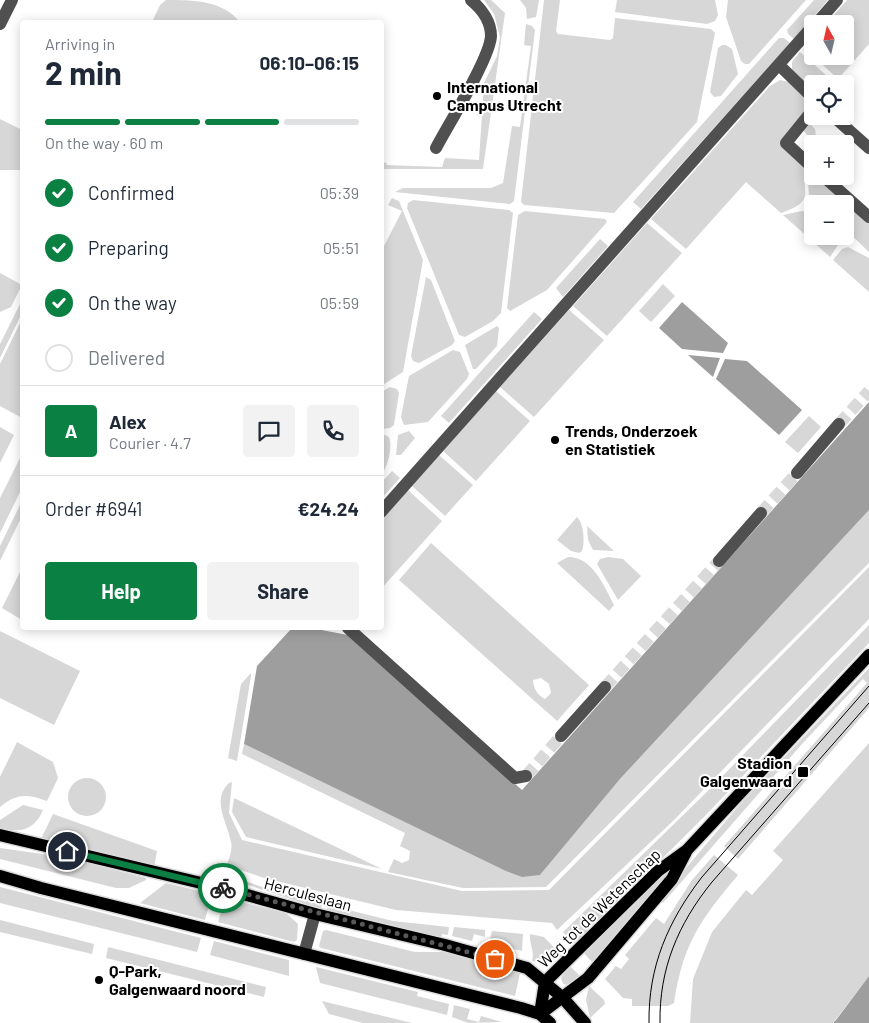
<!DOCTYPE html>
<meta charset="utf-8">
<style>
body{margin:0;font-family:Barlow,sans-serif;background:#f2f2f3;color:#1f2937;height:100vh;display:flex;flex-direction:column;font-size:19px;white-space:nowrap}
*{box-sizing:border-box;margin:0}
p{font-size:16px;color:#747a83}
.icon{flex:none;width:28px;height:28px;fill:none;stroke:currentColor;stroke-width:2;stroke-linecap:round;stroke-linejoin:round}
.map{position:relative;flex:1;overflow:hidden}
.sheet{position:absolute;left:20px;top:20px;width:364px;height:610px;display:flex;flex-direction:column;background:#fff;border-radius:5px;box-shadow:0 2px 12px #0003}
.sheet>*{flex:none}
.needle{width:32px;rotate:352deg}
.controls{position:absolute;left:804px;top:15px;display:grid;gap:10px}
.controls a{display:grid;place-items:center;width:50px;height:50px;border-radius:5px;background:#fff;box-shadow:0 2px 12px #0003;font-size:25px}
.pin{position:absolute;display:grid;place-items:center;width:42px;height:42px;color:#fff;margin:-21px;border:2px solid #fff;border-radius:50%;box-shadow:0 1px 5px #0007}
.courier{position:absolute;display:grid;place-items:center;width:50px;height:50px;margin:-25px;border:4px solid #0b8043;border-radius:50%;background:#fff;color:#222;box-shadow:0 1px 6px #0007}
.overview em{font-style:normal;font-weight:700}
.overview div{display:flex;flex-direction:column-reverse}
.overview{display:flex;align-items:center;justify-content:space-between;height:85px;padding:0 25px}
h1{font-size:32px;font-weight:700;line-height:38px}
.bar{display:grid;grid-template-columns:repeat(4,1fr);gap:8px 5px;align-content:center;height:60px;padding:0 25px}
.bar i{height:6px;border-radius:4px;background:#e0e1e3}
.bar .selected{background:#0b8043}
.bar p{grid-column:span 4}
.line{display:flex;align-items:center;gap:12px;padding:0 25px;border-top:1px solid #e0e1e3}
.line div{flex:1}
.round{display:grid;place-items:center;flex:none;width:52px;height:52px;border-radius:5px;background:#f2f2f3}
ol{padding:0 25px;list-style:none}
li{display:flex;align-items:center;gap:15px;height:55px}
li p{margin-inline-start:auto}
li .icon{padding:5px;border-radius:50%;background:#0b8043;color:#fff;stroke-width:4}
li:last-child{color:#747a83}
li i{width:28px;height:28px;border:2px solid #e0e1e3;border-radius:50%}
.primary-button{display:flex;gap:10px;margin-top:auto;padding:10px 25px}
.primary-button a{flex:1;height:58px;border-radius:5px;background:#0b8043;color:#fff;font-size:20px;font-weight:700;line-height:58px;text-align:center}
.primary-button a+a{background:#f2f2f3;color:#1f2937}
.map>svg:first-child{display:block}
</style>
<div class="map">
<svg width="869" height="1023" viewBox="0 0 869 1023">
<rect width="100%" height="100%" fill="#fff"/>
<!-- green -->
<path fill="#d7d7d7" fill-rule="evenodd" d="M 166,0 C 193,0 222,0 240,22 L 152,22 L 160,5 Z
M 484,0 L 491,0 L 505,13 L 483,169 L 381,169 L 381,162 L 387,163 L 386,165 L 442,167 L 445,158 L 479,160 L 484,83 L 497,56 L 500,37 L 494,14 Z
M 520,0 L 539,0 L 536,17 L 527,19 L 526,8 Z
M 544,0 L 560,0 L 556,31 L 558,34 L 610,40 L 613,38 L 615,18 L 711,29 L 715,33 L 697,122 L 614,213 L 524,205 L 521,202 Z
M 617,0 L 715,0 L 718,15 L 715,21 L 707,24 L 615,12 Z
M 728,0 L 806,0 L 749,64 L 745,64 L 741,61 L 726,17 Z
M 814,0 L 828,0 L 794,39 L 788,34 L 787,30 Z
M 847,0 L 869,0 L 869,44 L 838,79 L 813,56 L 845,56 L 845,24 L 826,24 Z
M 526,24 L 532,26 L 535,30 L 514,201 L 510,204 L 395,192 L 403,188 L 491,188 L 503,183 L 512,126 L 520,127 L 531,46 L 524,45 Z
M 779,38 L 784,38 L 790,43 L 641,209 L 633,202 Z
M 722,45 L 726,45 L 732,49 L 738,74 L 721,96 L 714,97 L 710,92 L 718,48 Z
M 800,52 L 835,83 L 834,84 L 812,84 L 812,92 L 792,71 L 792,62 Z
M 780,80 L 789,82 L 812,103 L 812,107 L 780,143 L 804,164 C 803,196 815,201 781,213 L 746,182 L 686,249 L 651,219 L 770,86 Z
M 0,119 L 22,130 L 22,170 L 0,170 Z
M 809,123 L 815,129 L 816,138 L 824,144 L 812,144 L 812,147 L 807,135 L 803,130 Z
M 807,167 L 812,172 L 812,176 L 817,176 L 869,223 L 869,252 L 845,229 L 845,204 L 812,205 L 809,197 Z
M 392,198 L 399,201 L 423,260 L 403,372 L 381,386 L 381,252 L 402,211 L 388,205 Z
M 413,200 L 509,210 L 513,213 L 501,313 L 493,321 L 465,337 L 459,335 L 407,208 L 408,203 Z
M 525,211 L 605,219 L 607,222 L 547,290 L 510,311 L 507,308 L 518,215 Z
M 802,211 L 812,213 L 812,236 L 840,236 L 838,245 L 830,257 L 783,215 Z
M 647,223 L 682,253 L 607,336 L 573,306 Z
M 600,239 L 608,246 L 563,297 L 556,288 Z
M 848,247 L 869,258 L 869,292 L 833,260 L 842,249 Z
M 0,273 L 22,285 L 11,307 L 0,312 Z
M 426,277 L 431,280 L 455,341 L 452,345 L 419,363 L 413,361 L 411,356 Z
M 663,284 L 675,296 L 651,322 L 639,311 Z
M 22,300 L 22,313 L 0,358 L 0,344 Z
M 569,310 L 604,340 L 534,417 L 500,387 Z
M 534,312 L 542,319 L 449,423 L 441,416 Z
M 22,319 L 22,418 L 0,406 L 0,364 Z
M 497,326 L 499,328 L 497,346 L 476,369 L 473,369 L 465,345 Z
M 453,350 L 460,352 L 469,374 L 467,379 L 428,422 L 404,425 L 401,417 L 409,376 Z
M 390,387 L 397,389 L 399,393 L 394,425 L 390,428 L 381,429 L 381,392 Z
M 496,391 L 530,421 L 476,481 L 443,451 Z
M 809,416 L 821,427 L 798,453 L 785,442 Z
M 0,427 L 14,435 L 0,463 Z
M 409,431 L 415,438 L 401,455 L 396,455 L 398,435 Z
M 385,435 L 389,437 C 393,447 388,467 381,475 L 381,436 Z
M 22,454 L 22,488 L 0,533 L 0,498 Z
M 439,455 L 473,485 L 445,516 L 412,486 Z
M 392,471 L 400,478 L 381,499 L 381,483 Z
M 408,490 L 442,521 L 381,589 L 381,520 Z
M 22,501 L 22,516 L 0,561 L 0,546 Z
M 869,510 L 869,563 L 546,887 L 463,888 L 388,872 L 394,859 L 402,863 L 409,860 L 410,851 L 400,846 L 405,833 L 242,754 L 244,744 L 412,825 L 540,875 L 620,779 Z
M 577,517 C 584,524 585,542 582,551 L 579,553 L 571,551 L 557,540 Z
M 587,526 L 614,551 L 593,550 L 588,540 Z
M 431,543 L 589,685 L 557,721 L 399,580 ZM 541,678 L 549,684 L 551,693 L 545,699 C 537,694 534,690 533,680 Z
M 568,557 C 593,557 604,586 614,605 L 609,611 L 557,563 Z
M 608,557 L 623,559 L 641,576 L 618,600 L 597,564 L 600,559 Z
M 869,567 L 869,619 L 673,821 L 557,930 L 552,923 L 396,910 L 264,878 L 227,865 C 229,858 233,850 231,842 C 227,822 211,800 229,783 L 232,782 L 229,813 L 242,840 L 462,891 L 549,890 Z
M 22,568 L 22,620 L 2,608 Z
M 869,625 L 869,643 L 704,817 L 575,945 L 563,932 L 712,787 Z
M 0,631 L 80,671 L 54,725 L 0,698 Z
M 869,668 L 869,708 L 738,859 L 724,846 L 867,683 L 863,679 L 802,744 L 663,903 L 659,900 L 741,803 Z
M 251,673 L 251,676 L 237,761 L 228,758 L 241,684 Z
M 17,742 L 53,762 L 58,778 L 47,801 C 27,794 17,793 0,807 L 0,777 Z
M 869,743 L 869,976 L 833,1023 L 690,1023 L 693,979 L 712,932 L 746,890 L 752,895 L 783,860 L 773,851 Z
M68 797a19 19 0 1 1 38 0a19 19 0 1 1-38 0Z
M 234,798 L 382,869 L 246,837 L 232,812 Z
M 23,805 L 43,810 C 34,831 20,833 0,828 L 0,820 Z
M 53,814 L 157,851 L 154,867 L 41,839 Z
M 0,848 L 64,857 L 146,878 L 146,880 L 129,888 L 116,888 L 0,859 Z
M 714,855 L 738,875 C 700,920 683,944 674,1003 L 668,1006 L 632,1006 L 632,999 L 623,998 L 605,979 L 616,966 L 621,969 L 629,959 L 625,955 L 656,918 L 664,924 L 692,880 Z
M 669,870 L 670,872 L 592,962 L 583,952 L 666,871 Z
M 230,876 L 280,893 L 322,903 L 321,909 L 230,879 Z
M 166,883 L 212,894 L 205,920 L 140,903 Z
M 0,887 L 201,938 L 197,952 L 0,903 Z
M 225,898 L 286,913 L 298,924 L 297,940 L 294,942 L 218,922 Z
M 328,905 L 393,921 L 449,927 L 448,935 L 442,934 L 441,939 L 327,910 Z
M 0,920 L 94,944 L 92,954 L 0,932 Z
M 454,927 L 485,930 L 485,937 L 474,934 L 472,941 L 452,936 Z
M 326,930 L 415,952 L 448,952 L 520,973 L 515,996 L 321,948 L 319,946 L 323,931 Z
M 492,931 L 523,934 L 522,951 L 489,943 Z
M 530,934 L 544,937 L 562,956 L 545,963 L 532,961 C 535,951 529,944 530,934 Z
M 214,941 L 289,960 L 289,976 L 210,955 Z
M 108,947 L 266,987 L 264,997 L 106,958 Z
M 569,965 L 580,976 L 568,985 L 563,984 L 561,978 Z
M 316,967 L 418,992 L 417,996 L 449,1004 L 447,1015 L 320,983 Z
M 589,986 L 604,1000 L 605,1004 L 590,1018 L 586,1000 Z
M 322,1001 L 412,1023 L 363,1023 L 329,1014 Z
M 454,1005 L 470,1009 L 467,1019 L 479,1022 L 481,1016 L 502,1022 L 468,1023 L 452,1017 Z"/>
<!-- water -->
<path fill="#9e9e9e" d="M 682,302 L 728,343 L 723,353 L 682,349 L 659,328 Z
M 688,355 L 720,358 L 713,377 Z
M 725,359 L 747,361 L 802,410 L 779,435 L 716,379 Z
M 869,402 L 869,510 L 620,779 L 540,875 L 522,877 L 506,871 L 244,744 L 257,666 L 292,628 L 311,628 L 348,635 L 522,790 Z
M 869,976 L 869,1023 L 833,1023 L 836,1020 Z"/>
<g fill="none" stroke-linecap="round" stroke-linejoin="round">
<!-- minor-tunnel -->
<path stroke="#d9d9d9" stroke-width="12" stroke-dasharray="12 6" stroke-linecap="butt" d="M 839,424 L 869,391
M 761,513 L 797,473
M 605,687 L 719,561
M 526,776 L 561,736"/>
<defs>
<path id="major" d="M 0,835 L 218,887 L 315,914 L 445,945 L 527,968 L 562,997 L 585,1023
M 0,876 L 41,888 L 521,1008 L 540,1014 L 550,1023
M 540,1014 L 545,982 L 658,871 L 687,850 L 869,655
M 540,1014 L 588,978 L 672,879 L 686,852"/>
</defs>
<!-- major casing -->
<use href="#major" stroke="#dbdbdb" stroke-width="15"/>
<!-- minor -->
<path stroke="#505050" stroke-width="12" d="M 0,24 L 12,0
M 816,24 L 837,0
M 779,65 L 812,97
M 812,111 L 786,143 L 812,167
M 833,116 L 869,148
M 436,148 C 448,125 490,58 491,36 C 491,22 482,9 471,0
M 823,176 L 869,217
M 797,473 L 839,424
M 381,512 L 812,27
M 719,561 L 761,513
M 348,628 L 515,778 L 526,776
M 561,736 L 605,687
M 304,954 L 315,914"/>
<!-- major -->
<use href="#major" stroke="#000" stroke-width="12"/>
<!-- tram -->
<path stroke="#000" stroke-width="1" d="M 649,1023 C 648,967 668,921 702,877 L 869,686
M 660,1023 C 659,969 678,924 712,882 L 869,703"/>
</g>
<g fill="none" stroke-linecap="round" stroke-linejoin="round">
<!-- done -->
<path stroke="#595959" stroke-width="5" stroke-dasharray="0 9" d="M 223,888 L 495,959"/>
<!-- route -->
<path stroke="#0b8043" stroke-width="6" d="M 67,851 L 223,888"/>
</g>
<!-- markers -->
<g fill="#000" stroke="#fff" stroke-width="2">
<circle cx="437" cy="96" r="5"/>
<circle cx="555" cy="440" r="5"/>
<rect x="797" y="766" width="12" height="12" rx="2.5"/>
<circle cx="99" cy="980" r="5"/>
</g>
<g text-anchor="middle" stroke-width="4" stroke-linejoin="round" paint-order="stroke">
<!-- poi labels -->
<g font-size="16" font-weight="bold" fill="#000" stroke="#fff" text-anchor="start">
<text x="447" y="93">International<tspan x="447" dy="18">Campus Utrecht</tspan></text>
<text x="565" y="437">Trends, Onderzoek<tspan x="565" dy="18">en Statistiek</tspan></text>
<text x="792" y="769" text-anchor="end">Stadion<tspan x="792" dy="18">Galgenwaard</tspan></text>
<text x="109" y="977">Q-Park,<tspan x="109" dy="18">Galgenwaard noord</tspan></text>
</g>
<!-- street labels -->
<g font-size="16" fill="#000" stroke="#fff">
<text transform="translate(308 894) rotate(15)" y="6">Herculeslaan</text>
<text transform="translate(599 908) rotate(-44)" y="6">Weg tot de Wetenschap</text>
</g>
</g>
</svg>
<div class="controls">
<a><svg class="needle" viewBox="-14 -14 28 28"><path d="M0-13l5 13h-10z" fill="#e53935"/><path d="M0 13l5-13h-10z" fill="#747a83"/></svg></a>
<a><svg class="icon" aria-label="locate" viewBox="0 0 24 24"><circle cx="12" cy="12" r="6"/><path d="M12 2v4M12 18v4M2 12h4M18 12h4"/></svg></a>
<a>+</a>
<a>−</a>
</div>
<div class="pin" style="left:495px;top:959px;background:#ea580c"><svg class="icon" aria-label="bag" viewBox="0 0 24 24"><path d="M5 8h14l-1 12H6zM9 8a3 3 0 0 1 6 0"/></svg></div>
<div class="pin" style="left:67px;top:851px;background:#1f2937"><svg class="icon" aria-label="home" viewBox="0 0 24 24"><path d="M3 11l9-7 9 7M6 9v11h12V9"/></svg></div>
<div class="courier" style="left:223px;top:888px"><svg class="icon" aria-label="bike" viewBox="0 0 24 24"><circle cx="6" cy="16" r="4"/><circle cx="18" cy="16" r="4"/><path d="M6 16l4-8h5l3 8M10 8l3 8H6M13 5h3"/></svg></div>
<section class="sheet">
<div class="overview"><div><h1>2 min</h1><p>Arriving in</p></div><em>06:10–06:15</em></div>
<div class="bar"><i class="selected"></i><i class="selected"></i><i class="selected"></i><i></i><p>On the way · 60 m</p></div>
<ol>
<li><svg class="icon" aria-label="check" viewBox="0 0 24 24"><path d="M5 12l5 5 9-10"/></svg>Confirmed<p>05:39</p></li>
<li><svg class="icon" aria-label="check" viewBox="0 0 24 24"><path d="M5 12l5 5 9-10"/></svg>Preparing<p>05:51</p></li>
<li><svg class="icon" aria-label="check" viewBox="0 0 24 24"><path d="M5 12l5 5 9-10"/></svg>On the way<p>05:59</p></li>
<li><i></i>Delivered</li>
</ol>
<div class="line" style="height:90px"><b class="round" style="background:#0b8043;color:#fff">A</b><div><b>Alex</b><p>Courier · 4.7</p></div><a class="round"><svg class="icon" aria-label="chat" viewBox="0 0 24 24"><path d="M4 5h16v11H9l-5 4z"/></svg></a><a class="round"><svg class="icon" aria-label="phone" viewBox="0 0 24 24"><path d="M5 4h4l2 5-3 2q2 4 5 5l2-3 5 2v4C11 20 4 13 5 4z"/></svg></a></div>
<div class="line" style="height:65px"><div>Order #6941</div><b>€24.24</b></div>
<div class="primary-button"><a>Help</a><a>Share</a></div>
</section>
</div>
